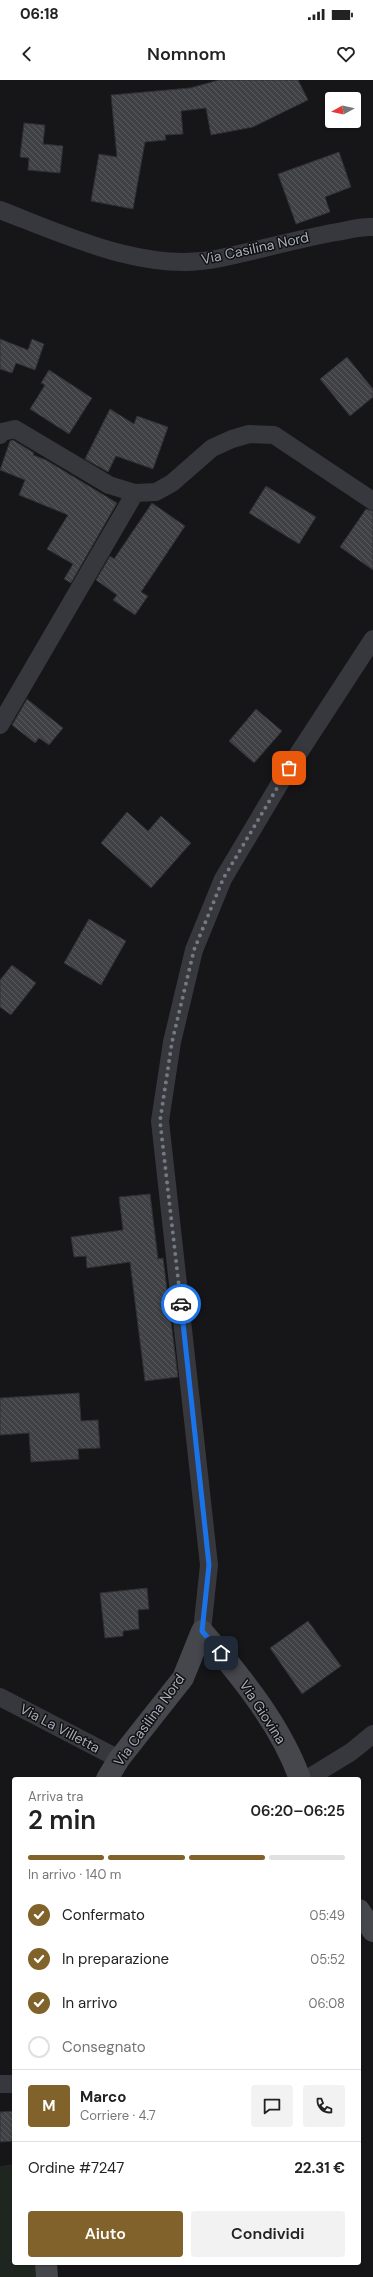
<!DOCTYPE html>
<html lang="it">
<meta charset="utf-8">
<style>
body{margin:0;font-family:"DM Sans",sans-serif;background:#f2f2f2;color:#222;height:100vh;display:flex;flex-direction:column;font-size:15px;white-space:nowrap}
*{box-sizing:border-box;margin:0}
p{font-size:13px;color:#767676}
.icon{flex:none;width:22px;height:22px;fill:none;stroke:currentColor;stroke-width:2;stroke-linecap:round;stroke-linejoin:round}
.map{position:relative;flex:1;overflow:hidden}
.sheet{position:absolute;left:12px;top:1697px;width:349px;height:488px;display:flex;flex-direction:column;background:#fff;border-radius:4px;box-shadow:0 1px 3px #0004}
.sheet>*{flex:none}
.needle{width:26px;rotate:262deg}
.buttons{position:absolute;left:325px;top:12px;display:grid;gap:8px}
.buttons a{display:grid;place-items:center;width:36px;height:36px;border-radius:4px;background:#fff;box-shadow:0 1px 3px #0004;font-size:20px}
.pin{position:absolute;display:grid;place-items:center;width:34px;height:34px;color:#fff;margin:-17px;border-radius:8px;box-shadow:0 2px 6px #0006}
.courier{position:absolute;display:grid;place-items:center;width:40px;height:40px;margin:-20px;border:3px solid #1a73e8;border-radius:50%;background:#fff;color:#222;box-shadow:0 1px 5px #0007}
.head em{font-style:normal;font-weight:600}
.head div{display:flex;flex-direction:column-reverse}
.head{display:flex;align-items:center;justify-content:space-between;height:68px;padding:0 16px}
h1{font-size:26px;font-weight:600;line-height:30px}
.bar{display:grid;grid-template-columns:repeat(4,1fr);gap:6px 4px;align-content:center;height:48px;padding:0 16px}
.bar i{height:5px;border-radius:3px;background:#e0e0e0}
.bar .active{background:#80622a}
.bar p{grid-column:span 4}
.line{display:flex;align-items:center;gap:10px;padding:0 16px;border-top:1px solid #e0e0e0}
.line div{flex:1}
.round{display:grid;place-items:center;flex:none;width:42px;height:42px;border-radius:4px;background:#f2f2f2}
ol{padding:0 16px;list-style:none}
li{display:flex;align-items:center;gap:12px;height:44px}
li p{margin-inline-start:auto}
li .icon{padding:4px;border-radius:50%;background:#80622a;color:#fff;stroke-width:4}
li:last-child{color:#767676}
li i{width:22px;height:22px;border:2px solid #e0e0e0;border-radius:50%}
.cta{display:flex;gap:8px;margin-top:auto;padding:8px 16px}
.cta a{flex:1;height:46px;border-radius:4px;background:#80622a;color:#fff;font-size:16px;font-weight:600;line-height:46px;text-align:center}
.cta a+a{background:#f2f2f2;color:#222}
.status{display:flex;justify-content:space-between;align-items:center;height:28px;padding:0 20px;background:#fff;direction:ltr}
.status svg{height:11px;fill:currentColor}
header{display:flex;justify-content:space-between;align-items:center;height:52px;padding:0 16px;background:#fff;font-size:18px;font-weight:600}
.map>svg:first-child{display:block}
</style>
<div class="status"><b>06:18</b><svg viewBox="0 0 49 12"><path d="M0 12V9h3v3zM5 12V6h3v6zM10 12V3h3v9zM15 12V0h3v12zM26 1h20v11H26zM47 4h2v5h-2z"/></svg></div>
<header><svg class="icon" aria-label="back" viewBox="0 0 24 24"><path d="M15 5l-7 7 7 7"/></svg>Nomnom<svg class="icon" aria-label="heart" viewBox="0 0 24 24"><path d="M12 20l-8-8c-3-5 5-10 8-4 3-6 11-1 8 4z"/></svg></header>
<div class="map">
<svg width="373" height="2197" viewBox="0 0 373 2197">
<defs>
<pattern id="building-back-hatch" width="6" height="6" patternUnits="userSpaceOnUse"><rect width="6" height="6" fill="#404145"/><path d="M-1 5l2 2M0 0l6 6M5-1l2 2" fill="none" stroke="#595a5e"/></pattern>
</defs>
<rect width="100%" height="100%" fill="#161618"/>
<!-- green -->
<path fill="#1e261f" d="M 14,2084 L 14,2183 L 46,2183 L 47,2197 L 0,2197 L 0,2086 Z"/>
<!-- building -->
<path fill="url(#building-back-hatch)" stroke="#303034" d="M 219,0 L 298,0 L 308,20 L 253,47 L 211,55 L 206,28 L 181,31 L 183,54 L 165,55 L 166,60 L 145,62 L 133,129 L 91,121 L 99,74 L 117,77 L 111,15 L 190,8 Z
M 24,43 L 45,45 L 43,64 L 63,66 L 60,93 L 28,90 L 29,78 L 20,77 Z
M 339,72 L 351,107 L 325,117 L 330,132 L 296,144 L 278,94 Z
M 0,259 L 28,270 L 32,259 L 44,264 L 35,290 L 16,283 L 12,293 L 0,289 Z
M 347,277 L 373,309 L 373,317 L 350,336 L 320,299 Z
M 49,290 L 92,318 L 69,354 L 30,329 L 45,305 L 41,303 Z
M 110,329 L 134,344 L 137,336 L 168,347 L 153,389 L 116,376 L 108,392 L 85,379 Z
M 13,360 L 34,373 L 33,375 L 46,380 L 117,423 L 71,503 L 64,499 L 73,484 L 47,469 L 68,435 L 19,415 L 25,400 L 0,390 L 10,361 Z
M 266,406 L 316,437 L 299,464 L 249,433 Z
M 152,423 L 185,446 L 141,512 L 148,516 L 135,535 L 113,520 L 117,515 L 96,500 L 110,476 L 114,479 Z
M 366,429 L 373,431 L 373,490 L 340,467 Z
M 27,619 L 63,648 L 49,665 L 39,658 L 35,663 L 12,645 Z
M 256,629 L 282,651 L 254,683 L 229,661 Z
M 127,732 L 148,751 L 161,736 L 191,763 L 151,808 L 101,763 Z
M 89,839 L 126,861 L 101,905 L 64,883 Z
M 12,885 L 36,903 L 11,935 L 0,927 L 0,900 Z
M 150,1114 L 158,1179 L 163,1178 L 178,1297 L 145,1301 L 130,1182 L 87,1188 L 86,1176 L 74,1177 L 71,1157 L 123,1150 L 119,1117 Z
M 79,1313 L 81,1341 L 98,1340 L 100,1368 L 78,1369 L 79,1379 L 31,1382 L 29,1353 L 0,1355 L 0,1318 Z
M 147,1508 L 149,1529 L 138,1530 L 139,1549 L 123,1551 L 123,1556 L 105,1558 L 100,1513 Z
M 308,1541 L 341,1586 L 302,1614 L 270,1568 Z
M 14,2031 L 14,2061 L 0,2062 L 0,2032 Z"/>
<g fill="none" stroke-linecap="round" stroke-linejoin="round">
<!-- street -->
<path stroke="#37383d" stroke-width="18" d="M 0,130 C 65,155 145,193 216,179 C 257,171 296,159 337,152 C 349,150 361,146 373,147
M 0,355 L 2,352 L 15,349 L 109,405 L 135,413 L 156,412 L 172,403 L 212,368 L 232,359 L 249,354 L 274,355 L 373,421
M 0,645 L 135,413
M 202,1551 L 209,1485 L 160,1041 L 172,962 L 194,870 L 223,799 L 289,688 L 373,559
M 0,1617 L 119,1679
M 307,1699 L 351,1672 L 373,1654
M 0,2004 L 14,2004"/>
<!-- secondary -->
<path stroke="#45474d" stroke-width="22" d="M 107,1699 L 119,1679 L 183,1598 L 202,1551 C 239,1594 281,1645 300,1699
M 359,1830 L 373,1851
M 46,2183 L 47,2197"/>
</g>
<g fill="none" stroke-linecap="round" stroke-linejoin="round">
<!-- done -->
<path stroke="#757880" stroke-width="4" stroke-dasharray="0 7.2" d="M 181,1224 L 160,1041 L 172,962 L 194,870 L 223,799 L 289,688"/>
<!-- route -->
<path stroke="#1a73e8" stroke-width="5" d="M 181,1224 L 209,1485 L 202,1551 L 221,1573"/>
</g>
<g text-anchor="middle" stroke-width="3" stroke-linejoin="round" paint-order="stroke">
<!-- street labels -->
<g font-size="14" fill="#a8adb8" stroke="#111113">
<text transform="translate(255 168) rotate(-12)" y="5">Via Casilina Nord</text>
<text transform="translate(263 1632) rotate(57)" y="5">Via Giovina</text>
<text transform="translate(149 1640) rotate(-54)" y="5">Via Casilina Nord</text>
<text transform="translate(60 1648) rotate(28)" y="5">Via La Villetta</text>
</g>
</g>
</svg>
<div class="buttons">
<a><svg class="needle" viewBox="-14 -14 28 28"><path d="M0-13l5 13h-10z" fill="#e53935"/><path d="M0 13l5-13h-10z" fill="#767676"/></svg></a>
</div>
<div class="pin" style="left:289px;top:688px;background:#ea580c"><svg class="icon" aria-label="bag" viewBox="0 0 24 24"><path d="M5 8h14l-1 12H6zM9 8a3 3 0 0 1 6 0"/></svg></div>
<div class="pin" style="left:221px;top:1573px;background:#1f2937"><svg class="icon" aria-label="home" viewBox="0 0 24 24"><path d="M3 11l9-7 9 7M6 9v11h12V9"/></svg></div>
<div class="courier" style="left:181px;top:1224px"><svg class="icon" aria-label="car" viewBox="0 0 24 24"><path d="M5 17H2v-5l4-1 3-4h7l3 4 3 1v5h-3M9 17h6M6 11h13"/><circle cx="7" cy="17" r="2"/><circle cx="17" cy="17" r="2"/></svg></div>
<section class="sheet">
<div class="head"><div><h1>2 min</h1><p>Arriva tra</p></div><em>06:20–06:25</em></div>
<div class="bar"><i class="active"></i><i class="active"></i><i class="active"></i><i></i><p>In arrivo · 140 m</p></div>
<ol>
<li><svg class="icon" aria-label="check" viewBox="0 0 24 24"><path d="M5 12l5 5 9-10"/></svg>Confermato<p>05:49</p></li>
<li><svg class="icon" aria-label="check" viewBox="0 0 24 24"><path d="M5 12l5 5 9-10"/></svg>In preparazione<p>05:52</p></li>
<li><svg class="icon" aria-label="check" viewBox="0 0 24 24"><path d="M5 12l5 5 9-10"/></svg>In arrivo<p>06:08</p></li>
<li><i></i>Consegnato</li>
</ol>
<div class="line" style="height:72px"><b class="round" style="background:#80622a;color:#fff">M</b><div><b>Marco</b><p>Corriere · 4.7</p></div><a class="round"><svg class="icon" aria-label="chat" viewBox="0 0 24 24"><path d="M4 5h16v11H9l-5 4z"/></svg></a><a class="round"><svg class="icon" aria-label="phone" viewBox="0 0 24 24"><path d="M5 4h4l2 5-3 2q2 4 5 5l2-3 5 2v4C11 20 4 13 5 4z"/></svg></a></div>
<div class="line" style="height:52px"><div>Ordine #7247</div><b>22.31 €</b></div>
<div class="cta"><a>Aiuto</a><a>Condividi</a></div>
</section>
</div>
